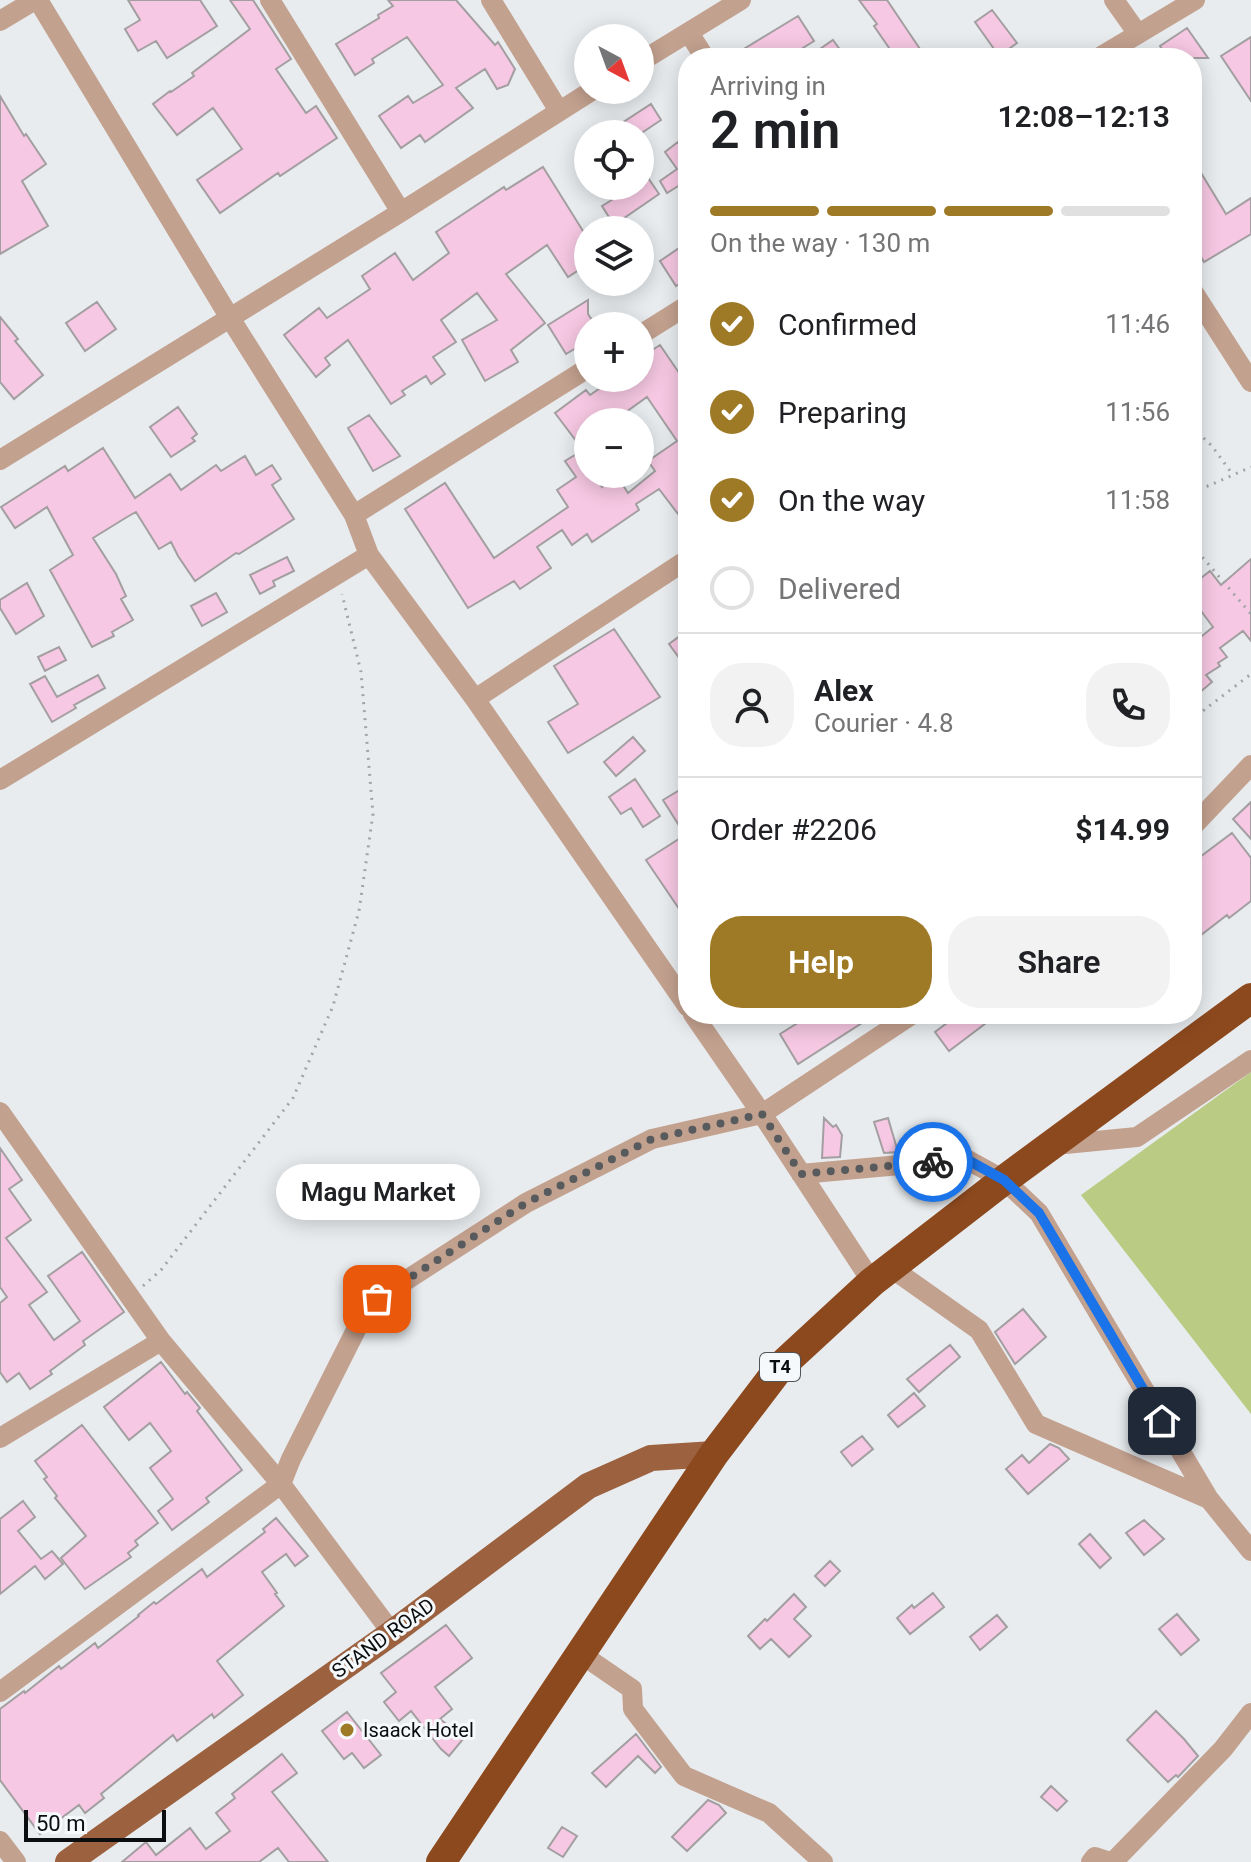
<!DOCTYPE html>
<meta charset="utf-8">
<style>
body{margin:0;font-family:Roboto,sans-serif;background:#f2f2f2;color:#202124;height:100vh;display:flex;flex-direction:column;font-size:30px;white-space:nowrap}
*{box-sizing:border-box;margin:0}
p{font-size:26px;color:#757577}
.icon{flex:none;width:44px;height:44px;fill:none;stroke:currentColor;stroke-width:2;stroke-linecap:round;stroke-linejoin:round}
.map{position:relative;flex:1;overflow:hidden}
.side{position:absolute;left:678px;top:48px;width:524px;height:976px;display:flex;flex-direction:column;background:#fff;border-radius:32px;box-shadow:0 4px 20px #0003}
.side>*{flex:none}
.needle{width:52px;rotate:139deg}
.controls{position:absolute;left:574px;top:24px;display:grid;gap:16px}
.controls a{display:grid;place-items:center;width:80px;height:80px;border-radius:50%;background:#fff;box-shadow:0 4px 20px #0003;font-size:40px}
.scale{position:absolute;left:24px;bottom:20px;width:142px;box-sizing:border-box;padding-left:8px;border:4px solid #0b0d0e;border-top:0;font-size:22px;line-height:28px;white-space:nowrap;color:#0b0d0e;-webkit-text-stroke:6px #f6f9fc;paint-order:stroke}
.pin{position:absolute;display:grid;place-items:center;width:68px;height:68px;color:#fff;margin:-34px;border-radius:16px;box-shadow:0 4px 12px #0006}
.courier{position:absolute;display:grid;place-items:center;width:80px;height:80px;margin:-40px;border:6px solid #1a73e8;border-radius:50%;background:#fff;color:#222;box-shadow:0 2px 10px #0007}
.bubble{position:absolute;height:56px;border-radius:28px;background:#fff;box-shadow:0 4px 20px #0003;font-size:26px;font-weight:600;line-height:56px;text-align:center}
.headline em{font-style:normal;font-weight:600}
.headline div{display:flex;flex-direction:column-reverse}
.headline{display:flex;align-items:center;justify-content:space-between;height:136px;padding:0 32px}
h1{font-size:52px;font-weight:600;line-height:60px}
.bar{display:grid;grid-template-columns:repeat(4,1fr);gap:12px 8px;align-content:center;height:96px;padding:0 32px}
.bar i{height:10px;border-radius:6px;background:#e0e0e0}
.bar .current{background:#9f7a26}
.bar p{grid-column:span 4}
.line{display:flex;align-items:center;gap:20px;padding:0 32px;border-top:2px solid #e0e0e0}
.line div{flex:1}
.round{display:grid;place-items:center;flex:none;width:84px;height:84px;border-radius:32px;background:#f2f2f2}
ol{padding:0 32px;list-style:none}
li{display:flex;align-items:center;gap:24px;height:88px}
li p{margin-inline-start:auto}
li .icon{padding:8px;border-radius:50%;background:#9f7a26;color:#fff;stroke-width:4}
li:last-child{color:#757577}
li i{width:44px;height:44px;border:4px solid #e0e0e0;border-radius:50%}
.cta{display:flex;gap:16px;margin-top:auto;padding:16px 32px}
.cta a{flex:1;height:92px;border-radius:32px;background:#9f7a26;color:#fff;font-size:32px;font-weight:600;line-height:92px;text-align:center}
.cta a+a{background:#f2f2f2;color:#202124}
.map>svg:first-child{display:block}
</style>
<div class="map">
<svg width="1251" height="1862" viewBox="0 0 1251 1862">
<rect width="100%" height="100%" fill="#e8ecef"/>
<!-- green -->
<path fill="#bacb83" d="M 1251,1072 L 1251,1414 L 1081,1195 Z"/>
<!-- building -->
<path fill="#f7c8e3" stroke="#a39fa1" stroke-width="2" fill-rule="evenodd" d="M 128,0 L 200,0 L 217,26 L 167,58 L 156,41 L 138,51 L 125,29 L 140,20 Z
M 230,0 L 253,0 L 291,59 L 276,69 L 306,113 L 316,106 L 337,138 L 280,176 L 278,173 L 220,213 L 197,180 L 242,149 L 213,108 L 177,135 L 153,104 L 170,91 L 171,92 L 194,76 L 192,73 L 250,29 Z
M 388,0 L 456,0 L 495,45 L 498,42 L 515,69 L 508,85 L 497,89 L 485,69 L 456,88 L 473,108 L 425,142 L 420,135 L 401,148 L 379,116 L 408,96 L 413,103 L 443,85 L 407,37 L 372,59 L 374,63 L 355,75 L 336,44 L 379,18 L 378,15 L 393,6 Z
M 859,0 L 887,0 L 926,58 L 896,58 L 874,26 L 877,24 Z
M 992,10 L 1017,43 L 999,56 L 975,22 Z
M 798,16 L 814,41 L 787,58 L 729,58 Z
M 1187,28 L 1208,58 L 1168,58 L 1160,46 Z
M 1251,37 L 1251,101 L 1221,56 Z
M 833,40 L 846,58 L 807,58 Z
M 0,96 L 24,136 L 26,134 L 46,164 L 22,181 L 48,226 L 0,254 Z
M 651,104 L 661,120 L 640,134 L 605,134 Z
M 678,142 L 688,156 L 688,184 L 686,181 L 667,193 L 660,181 L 677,169 L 665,152 Z
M 1192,158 L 1226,214 L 1251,198 L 1251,234 L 1204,262 L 1192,241 L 1192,227 L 1198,224 L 1192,213 Z
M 640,166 L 659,194 L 614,225 L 602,206 L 618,196 L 611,186 L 640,186 Z
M 543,167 L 588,239 L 588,264 L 568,277 L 547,245 L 506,274 L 545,323 L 511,350 L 518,362 L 485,381 L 462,340 L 497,320 L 477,293 L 441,320 L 456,342 L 433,357 L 445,374 L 431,384 L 426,376 L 402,391 L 405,395 L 391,404 L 348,340 L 325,358 L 330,365 L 316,377 L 284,335 L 319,308 L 327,318 L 370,289 L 362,276 L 395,253 L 413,280 L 449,253 L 436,232 L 504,187 L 506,190 Z
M 688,242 L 688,278 L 676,286 L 660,261 Z
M 588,300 L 588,314 L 596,326 L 588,326 L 588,341 L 566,354 L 548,325 Z
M 97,302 L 116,329 L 85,351 L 66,323 Z
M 0,317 L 18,339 L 15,341 L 43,375 L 14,399 L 0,382 Z
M 660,345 L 688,386 L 688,527 L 659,489 L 636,504 L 639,510 L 592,542 L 587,534 L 572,545 L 562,530 L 537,547 L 551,568 L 520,589 L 514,581 L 468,608 L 405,509 L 445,483 L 494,558 L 568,507 L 557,490 L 576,477 L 565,461 L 583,450 L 555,413 L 586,390 L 590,395 L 615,378 L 640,378 L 640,358 ZM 647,397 L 677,441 L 648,461 L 655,471 L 628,493 L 617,476 L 602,487 L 593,474 L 588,474 L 588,422 L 612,422 Z
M 178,407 L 197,434 L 192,438 L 195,441 L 171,457 L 150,427 Z
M 369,415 L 400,456 L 373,471 L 348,428 Z
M 103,448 L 135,498 L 170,474 L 181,490 L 216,465 L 221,471 L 245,456 L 256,475 L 272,465 L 281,479 L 272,485 L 294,519 L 239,554 L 236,553 L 195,581 L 178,556 L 171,542 L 159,549 L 136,512 L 127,517 L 93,538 L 116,574 L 126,596 L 121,599 L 133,620 L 112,632 L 114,636 L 92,647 L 50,570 L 73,555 L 47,507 L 15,528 L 1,507 L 65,466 L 68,471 Z
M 287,557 L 294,571 L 273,581 L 275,586 L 260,594 L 250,575 Z
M 1251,559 L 1251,641 L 1243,631 L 1220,648 L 1227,657 L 1218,663 L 1220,666 L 1206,675 L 1212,682 L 1192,699 L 1192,644 L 1213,627 L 1192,599 L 1192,565 L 1201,578 L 1210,571 L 1221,585 Z
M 27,583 L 44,616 L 16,634 L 0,608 L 0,600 Z
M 216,593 L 227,612 L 202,626 L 191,606 Z
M 614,629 L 660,697 L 568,753 L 548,722 L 578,704 L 554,666 Z
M 688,630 L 688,670 L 669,644 Z
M 59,647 L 66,660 L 45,671 L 38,657 Z
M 98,675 L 105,688 L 74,705 L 76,708 L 52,722 L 30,684 L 45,676 L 57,697 Z
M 633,737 L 645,751 L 616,776 L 604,762 Z
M 635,779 L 660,816 L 643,827 L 631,808 L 621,814 L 609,797 Z
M 688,785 L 688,922 L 646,860 L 685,835 L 663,800 Z
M 1251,802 L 1251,839 L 1233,819 Z
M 1232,833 L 1251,858 L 1251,901 L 1229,918 L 1227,915 L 1201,935 L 1192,923 L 1192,863 Z
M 812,1014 L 876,1014 L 798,1064 L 780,1034 Z
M 959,1014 L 998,1014 L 949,1051 L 935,1032 Z
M 824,1118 L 833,1127 L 836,1125 L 842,1135 L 840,1157 L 822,1158 Z
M 888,1118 L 898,1152 L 884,1153 L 874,1122 Z
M 0,1148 L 22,1180 L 9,1189 L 31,1220 L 6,1238 L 47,1292 L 29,1305 L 54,1340 L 80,1321 L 48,1276 L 82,1252 L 124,1312 L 83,1341 L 85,1345 L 50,1371 L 52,1374 L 30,1389 L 19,1373 L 7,1382 L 0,1372 L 0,1303 L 7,1297 L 0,1287 Z
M 1023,1309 L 1046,1337 L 1015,1364 L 995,1332 Z
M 950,1345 L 960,1357 L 919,1392 L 907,1379 Z
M 161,1362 L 185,1394 L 187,1392 L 200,1408 L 197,1411 L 242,1470 L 206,1498 L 209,1502 L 172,1530 L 158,1511 L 173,1499 L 150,1468 L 171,1451 L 150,1423 L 129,1440 L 104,1407 Z
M 914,1393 L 925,1406 L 898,1427 L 888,1415 Z
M 82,1425 L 158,1523 L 135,1541 L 138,1545 L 128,1553 L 131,1557 L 85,1589 L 61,1558 L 86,1536 L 55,1498 L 57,1496 L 44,1479 L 47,1477 L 35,1461 Z
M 862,1436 L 873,1449 L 852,1466 L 841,1452 Z
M 1050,1444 L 1059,1448 L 1069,1459 L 1028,1494 L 1006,1469 L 1022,1455 L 1029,1463 Z
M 23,1501 L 35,1517 L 18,1531 L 41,1559 L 52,1551 L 63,1564 L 45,1579 L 35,1566 L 0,1594 L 0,1519 Z
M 276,1518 L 308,1556 L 295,1566 L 286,1554 L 262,1572 L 277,1593 L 275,1594 L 284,1606 L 217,1661 L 243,1695 L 214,1718 L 212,1714 L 177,1741 L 173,1735 L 101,1794 L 104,1798 L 85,1813 L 79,1805 L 40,1834 L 0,1780 L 0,1709 L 24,1691 L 25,1693 L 59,1666 L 61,1669 L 95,1643 L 98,1648 L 139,1616 L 138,1615 L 154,1602 L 156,1604 L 202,1569 L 207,1577 L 265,1532 L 263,1529 Z
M 1144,1520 L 1164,1539 L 1144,1555 L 1126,1533 Z
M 1090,1534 L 1111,1558 L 1100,1568 L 1079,1544 Z
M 830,1561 L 840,1571 L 825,1586 L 815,1576 Z
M 933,1593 L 944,1607 L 910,1634 L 897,1618 L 912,1605 L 914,1608 Z
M 794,1594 L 806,1607 L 794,1619 L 811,1636 L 789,1657 L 771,1639 L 760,1649 L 748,1636 L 765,1619 L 767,1621 Z
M 1177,1614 L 1199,1640 L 1181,1655 L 1159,1629 Z
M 997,1615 L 1007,1627 L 980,1650 L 970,1637 Z
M 446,1625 L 472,1658 L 435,1687 L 452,1709 L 440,1719 L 464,1738 L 449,1756 L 441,1749 L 411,1711 L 399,1721 L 384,1702 L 396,1692 L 381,1673 Z
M 1156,1711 L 1184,1739 L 1198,1756 L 1178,1777 L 1176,1775 L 1168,1782 L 1127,1740 Z
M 347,1712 L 381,1755 L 364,1768 L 352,1753 L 344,1759 L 322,1731 Z
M 636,1734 L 661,1767 L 655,1773 L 638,1756 L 606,1787 L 592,1773 Z
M 282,1754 L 297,1773 L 272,1792 L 328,1862 L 289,1862 L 278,1848 L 259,1862 L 122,1862 L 146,1842 L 156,1855 L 190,1828 L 206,1849 L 230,1831 L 216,1813 L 235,1798 L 232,1794 Z
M 1051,1786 L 1067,1801 L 1057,1811 L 1041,1797 Z
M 708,1800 L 719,1805 L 726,1813 L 687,1851 L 672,1837 Z
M 562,1827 L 577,1836 L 563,1857 L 548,1848 Z"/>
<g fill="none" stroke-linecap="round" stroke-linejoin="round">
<!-- path -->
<path stroke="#a1a5a7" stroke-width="3" stroke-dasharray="2 6" stroke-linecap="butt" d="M 1192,427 L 1212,446 L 1233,475
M 1192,493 L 1251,467
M 1192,545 L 1251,614
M 1192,722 L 1195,717 L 1251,674
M 143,1286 L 161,1270 L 293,1098 L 333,1006 L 359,911 L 373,814 L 361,672 L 342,594"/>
<!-- minor -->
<path stroke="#c3a18f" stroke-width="20" d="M 38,0 L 230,318 L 354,515 L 369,555 L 475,699 L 688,1007
M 270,0 L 401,212
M 491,0 L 559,111
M 1114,0 L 1138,34
M 0,21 L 35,0
M 689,33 L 705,58
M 1098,58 L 1195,0
M 640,62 L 741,0
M 1192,290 L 1251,382
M 640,335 L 688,305
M 0,460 L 401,212 L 593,90
M 354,515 L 588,368
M 475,699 L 688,559
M 0,780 L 369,555
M 1192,827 L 1251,765
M 693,1014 L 762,1114 L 872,1282
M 0,1112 L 161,1341
M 1055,1145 L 1137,1137 L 1251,1060
M 801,1174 L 966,1159 L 1004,1180 L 1039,1213 L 1209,1499
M 890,1267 L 979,1330 L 1036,1424 L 1209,1499 L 1251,1551
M 0,1438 L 161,1341 L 281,1484 L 392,1633
M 581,1654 L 632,1689 L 633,1709 L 684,1776 L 769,1813 L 823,1862
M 0,1692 L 281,1484 L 291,1459 L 362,1318 L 377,1299 L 526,1203 L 652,1139 L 762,1114 L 913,1014
M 0,1841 L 16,1862
M 1091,1862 L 1095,1857 L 1110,1862
M 1113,1862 L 1223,1749 L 1251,1713"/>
<!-- major -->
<path stroke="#9c613f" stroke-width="26" d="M 68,1862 L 392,1633 L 588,1486 L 651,1458 L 714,1454"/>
<!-- highway -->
<path stroke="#8d491e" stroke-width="30" d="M 441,1862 L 714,1454 L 781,1366 L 872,1282 L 1004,1180 L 1251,998"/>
</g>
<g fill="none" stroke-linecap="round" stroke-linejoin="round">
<!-- done -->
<path stroke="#585b5d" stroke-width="8" stroke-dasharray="0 14.4" d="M 377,1299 L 526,1203 L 652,1139 L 762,1114 L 801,1174 L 933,1162"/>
<!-- route -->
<path stroke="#1a73e8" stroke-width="10" d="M 933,1162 L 966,1159 L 1004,1180 L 1039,1213 L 1162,1421"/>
</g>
<!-- markers -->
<circle fill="#9f7a26" stroke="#f6f9fc" stroke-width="3" cx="347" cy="1730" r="8"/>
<g text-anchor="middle" stroke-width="6" stroke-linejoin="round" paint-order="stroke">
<!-- shield labels -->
<rect fill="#f6f9fc" stroke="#525455" stroke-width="2" x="760" y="1353" width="40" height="28" rx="6"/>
<g font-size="18" font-weight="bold" fill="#0b0d0e">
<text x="780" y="1373">T4</text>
</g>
<!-- street labels -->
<g font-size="20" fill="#0b0d0e" stroke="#f6f9fc">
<text transform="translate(383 1638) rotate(-36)" y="7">STAND ROAD</text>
</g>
<!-- poi labels -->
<g font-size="20" fill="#0b0d0e" stroke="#f6f9fc" text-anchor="start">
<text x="363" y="1737">Isaack Hotel</text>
</g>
</g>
</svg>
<div class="controls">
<a><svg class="needle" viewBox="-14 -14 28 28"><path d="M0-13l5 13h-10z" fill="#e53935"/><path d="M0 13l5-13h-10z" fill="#757577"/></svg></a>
<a><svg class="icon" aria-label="locate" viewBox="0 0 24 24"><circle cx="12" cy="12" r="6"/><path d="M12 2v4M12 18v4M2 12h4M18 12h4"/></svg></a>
<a><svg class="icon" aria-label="layers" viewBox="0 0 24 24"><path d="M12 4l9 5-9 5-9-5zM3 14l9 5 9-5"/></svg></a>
<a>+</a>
<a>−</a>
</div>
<div class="scale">50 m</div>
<div class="pin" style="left:377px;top:1299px;background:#ea580c"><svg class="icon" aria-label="bag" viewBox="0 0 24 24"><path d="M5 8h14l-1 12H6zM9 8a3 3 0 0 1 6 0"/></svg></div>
<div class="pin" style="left:1162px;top:1421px;background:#1f2937"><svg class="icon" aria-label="home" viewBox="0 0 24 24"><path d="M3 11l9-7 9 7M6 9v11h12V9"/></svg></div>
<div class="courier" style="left:933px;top:1162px"><svg class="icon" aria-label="bike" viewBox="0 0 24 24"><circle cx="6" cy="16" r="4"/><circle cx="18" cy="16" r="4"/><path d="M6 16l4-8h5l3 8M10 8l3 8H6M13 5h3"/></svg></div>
<div class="bubble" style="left:276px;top:1164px;width:204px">Magu Market</div>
<section class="side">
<div class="headline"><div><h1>2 min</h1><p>Arriving in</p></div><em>12:08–12:13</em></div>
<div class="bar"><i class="current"></i><i class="current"></i><i class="current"></i><i></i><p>On the way · 130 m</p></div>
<ol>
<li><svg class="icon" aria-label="check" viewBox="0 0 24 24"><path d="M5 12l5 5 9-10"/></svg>Confirmed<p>11:46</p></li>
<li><svg class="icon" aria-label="check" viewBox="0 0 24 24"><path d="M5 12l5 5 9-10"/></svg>Preparing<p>11:56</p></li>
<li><svg class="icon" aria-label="check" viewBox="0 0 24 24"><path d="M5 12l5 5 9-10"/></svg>On the way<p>11:58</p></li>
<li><i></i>Delivered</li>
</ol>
<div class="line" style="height:144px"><a class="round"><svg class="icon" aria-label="person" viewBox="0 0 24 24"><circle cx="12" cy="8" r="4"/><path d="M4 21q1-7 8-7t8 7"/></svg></a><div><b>Alex</b><p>Courier · 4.8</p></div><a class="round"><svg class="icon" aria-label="phone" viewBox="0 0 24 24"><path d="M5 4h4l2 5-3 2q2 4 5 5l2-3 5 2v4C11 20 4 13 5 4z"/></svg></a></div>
<div class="line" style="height:104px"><div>Order #2206</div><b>$14.99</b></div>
<div class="cta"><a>Help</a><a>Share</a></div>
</section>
</div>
